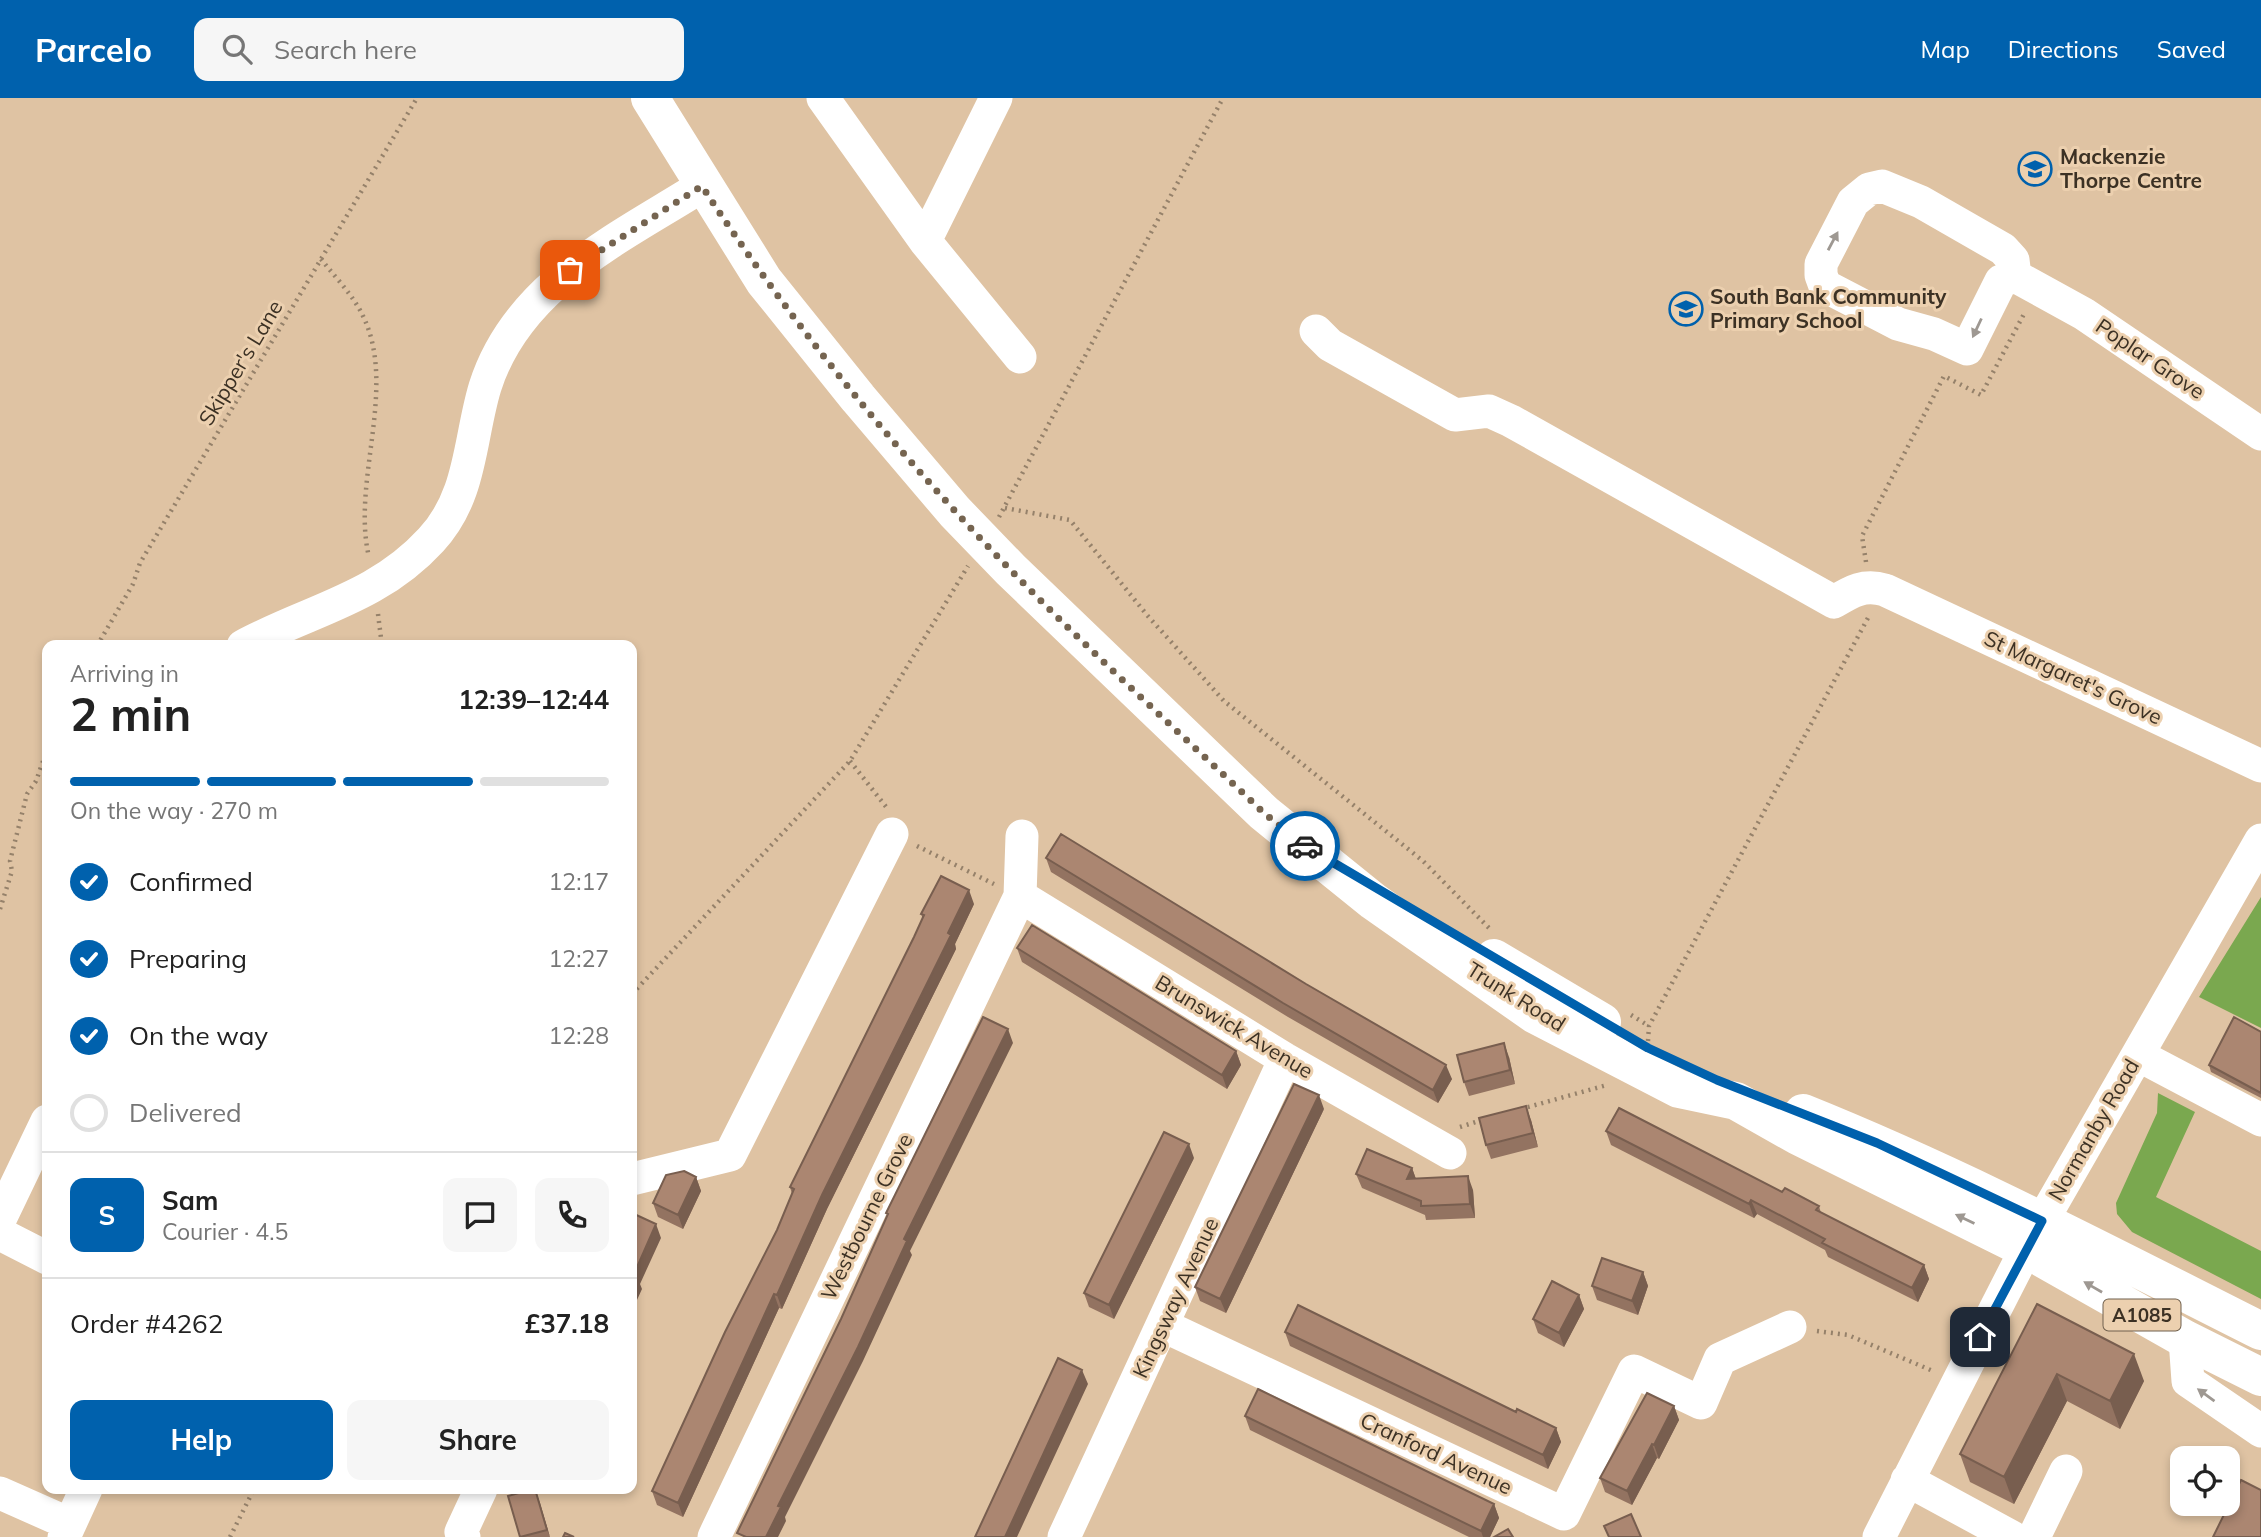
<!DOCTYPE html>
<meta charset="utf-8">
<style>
body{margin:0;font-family:Mulish,sans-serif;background:#f6f6f6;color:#222;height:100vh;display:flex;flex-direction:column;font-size:26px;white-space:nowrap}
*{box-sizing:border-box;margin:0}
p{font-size:23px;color:#767676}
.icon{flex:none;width:38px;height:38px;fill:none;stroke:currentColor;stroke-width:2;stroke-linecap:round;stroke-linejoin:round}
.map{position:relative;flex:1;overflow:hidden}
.details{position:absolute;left:42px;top:542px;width:595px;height:854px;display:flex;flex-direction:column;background:#fff;border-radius:14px;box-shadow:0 4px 10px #0003}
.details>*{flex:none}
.tools{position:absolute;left:2170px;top:1348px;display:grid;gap:14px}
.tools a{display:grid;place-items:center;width:70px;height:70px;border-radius:14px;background:#fff;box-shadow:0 4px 10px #0003;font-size:35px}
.pin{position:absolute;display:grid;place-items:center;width:60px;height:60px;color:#fff;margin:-30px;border-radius:14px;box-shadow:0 4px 10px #0006}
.courier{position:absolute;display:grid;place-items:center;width:70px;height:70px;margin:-35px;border:5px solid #0061ad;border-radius:50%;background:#fff;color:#222;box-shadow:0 2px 9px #0007}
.summary em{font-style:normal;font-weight:700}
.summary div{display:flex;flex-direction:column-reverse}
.summary{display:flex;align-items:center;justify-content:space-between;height:119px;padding:0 28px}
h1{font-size:46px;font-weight:700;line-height:52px}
.bar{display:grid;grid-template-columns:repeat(4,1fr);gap:10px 7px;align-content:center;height:84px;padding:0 28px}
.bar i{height:9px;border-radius:5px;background:#e0e0e0}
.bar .selected{background:#0061ad}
.bar p{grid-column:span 4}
.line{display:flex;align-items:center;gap:18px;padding:0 28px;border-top:2px solid #e0e0e0}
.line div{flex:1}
.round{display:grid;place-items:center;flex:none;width:74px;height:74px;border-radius:14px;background:#f6f6f6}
ol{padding:0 28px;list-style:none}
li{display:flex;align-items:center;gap:21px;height:77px}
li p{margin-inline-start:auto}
li .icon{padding:7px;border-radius:50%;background:#0061ad;color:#fff;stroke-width:4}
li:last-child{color:#767676}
li i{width:38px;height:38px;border:4px solid #e0e0e0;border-radius:50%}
.cta{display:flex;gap:14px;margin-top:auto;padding:14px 28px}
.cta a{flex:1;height:80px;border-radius:14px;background:#0061ad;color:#fff;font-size:28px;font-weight:700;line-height:80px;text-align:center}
.cta a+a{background:#f6f6f6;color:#222}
header{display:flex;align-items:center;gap:42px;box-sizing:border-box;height:98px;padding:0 35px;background:#0061ad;color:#fff}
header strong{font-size:33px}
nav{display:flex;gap:38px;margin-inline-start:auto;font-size:24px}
.search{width:490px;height:63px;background:#f6f6f6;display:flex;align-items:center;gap:18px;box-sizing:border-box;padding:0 24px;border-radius:14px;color:#767676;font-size:26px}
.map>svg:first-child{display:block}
</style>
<header>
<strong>Parcelo</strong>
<div class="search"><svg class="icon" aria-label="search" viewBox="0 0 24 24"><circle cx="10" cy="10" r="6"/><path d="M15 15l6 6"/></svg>Search here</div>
<nav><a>Map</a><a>Directions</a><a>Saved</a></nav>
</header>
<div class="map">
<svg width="2261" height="1439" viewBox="0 0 2261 1439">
<rect width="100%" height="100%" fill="#dfc3a3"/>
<!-- grass -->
<path fill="#7aa84f" d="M 2261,799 L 2261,930 L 2199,899 Z
M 2158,995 L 2195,1014 L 2156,1099 L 2261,1153 L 2261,1201 L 2132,1134 L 2117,1116 L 2116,1105 L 2157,1015 Z"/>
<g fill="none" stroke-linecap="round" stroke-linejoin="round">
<!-- path -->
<path stroke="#95816a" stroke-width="4.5" stroke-dasharray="2 5" stroke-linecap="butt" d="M 321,161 C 335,179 353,197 363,218 C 398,290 351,384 369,459
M 1005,410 L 1070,422 L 1147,517 L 1224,603 L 1423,763 L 1489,830
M 999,419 L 1223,0
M 1866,464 L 1862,438 L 1944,278 L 1981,297 L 2025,214
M 378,516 L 382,548
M 97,548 L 133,486 L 140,465 L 417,0
M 850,663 L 887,710
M 917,748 L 994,786
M 0,811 L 12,773 L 10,763 L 27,696 L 36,683 L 47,652
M 632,896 L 850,663 L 968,468
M 1631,917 L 1649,928
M 1648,943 L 1649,928 L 1869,518
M 1521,1011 L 1607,987
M 1460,1029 L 1485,1021
M 1817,1233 L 1848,1237 L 1933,1273
M 230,1439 L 254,1391"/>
<!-- minor -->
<path stroke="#fff" stroke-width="33" d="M 823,0 L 925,143 L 1020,259
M 925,143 L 996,0
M 2015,178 L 2013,162 L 2003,151 L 1921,104 L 1882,88 L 1869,91 L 1853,104 L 1821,166 L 1821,177 L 1825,188 L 1898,226 L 1934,236 L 1967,251 L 2001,183 L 2015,178 L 2084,216 L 2261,336
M 1316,233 L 1330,247 L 1455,317 L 1489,313 L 1511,323 L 1834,504 C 1852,493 1864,486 1885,492 L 2261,668
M 243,548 C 310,512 377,501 431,442 C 472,398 469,342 485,289 C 517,187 618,141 702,88
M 1020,798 L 1285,961 L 1450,1055
M 2138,957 L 2261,1022
M 632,1081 L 730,1057 L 892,736
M 0,1121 L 47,1023
M 0,1136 L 47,1160
M 1164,1228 L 1564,1416 L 1634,1273 L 1701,1305 L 1720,1261 L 1790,1229
M 2185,1241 L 2188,1283 L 2261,1333
M 1907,1382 L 2012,1439
M 0,1395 L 70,1426
M 64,1439 L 86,1391
M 464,1439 L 461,1434 L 481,1391
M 714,1439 L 1020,798 L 1022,738
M 1064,1439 L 1285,961
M 1879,1439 L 2026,1151 L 2261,742
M 2034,1439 L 2066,1373"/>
<!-- major -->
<path stroke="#fff" stroke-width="38" d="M 650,0 L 764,183 L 858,300 L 955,414 L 1011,472 L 1264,715 L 1373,803 L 1534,916 L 1679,991 L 1736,1003 L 1798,1038 L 2026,1151 L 2185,1241 L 2261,1279
M 1494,860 L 1602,924
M 1803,1015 C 1960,1078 2110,1157 2261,1233"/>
</g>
<!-- wall -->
<path fill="#937361" d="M 1046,760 L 1452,981 L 1438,1005 L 1288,919 L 1051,774 Z
M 974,806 L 955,846 L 956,851 L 827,1111 L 782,1211 L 779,1210 L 683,1419 L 657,1407 L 652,1393 L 777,1132 L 792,1096 L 790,1089 L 923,821 L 921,816 Z
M 1017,850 L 1236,953 L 1241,967 L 1227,991 L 1022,864 Z
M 2261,934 L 2261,1000 L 2211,974 L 2209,967 Z
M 1509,959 L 1515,986 L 1469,998 L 1464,984 Z
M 1324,1011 L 1226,1215 L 1200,1203 L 1195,1189 Z
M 1531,1022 L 1538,1049 L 1491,1061 L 1486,1047 Z
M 1606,1033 L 1819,1108 L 1821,1115 L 1924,1167 L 1929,1181 L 1918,1204 L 1828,1159 L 1825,1152 L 1757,1116 L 1754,1120 L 1611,1047 Z
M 1194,1060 L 1114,1221 L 1089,1209 L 1084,1195 Z
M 1412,1070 L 1416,1081 L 1473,1092 L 1475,1120 L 1426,1122 L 1425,1117 L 1362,1090 L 1356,1076 Z
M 696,1079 L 701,1093 L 683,1131 L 658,1119 L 653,1105 Z
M 1643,1174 L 1648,1188 L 1638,1217 L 1597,1202 L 1592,1188 Z
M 1579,1197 L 1584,1211 L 1564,1249 L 1538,1235 L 1533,1221 Z
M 2037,1206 L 2144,1283 L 2120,1331 L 2067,1303 L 2014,1406 L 1970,1384 L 1960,1356 Z
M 1285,1234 L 1516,1314 L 1556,1330 L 1561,1344 L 1548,1371 L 1290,1248 Z
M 1674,1308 L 1679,1322 L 1659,1361 L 1657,1360 L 1632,1407 L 1605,1394 L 1600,1380 Z
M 1245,1318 L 1494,1406 L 1499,1420 L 1490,1439 L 1469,1439 L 1250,1332 Z
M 535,1391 L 550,1439 L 520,1439 Z"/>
<!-- shaded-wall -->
<path fill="#785e4f" d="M 969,792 L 974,806 L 955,846 L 956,851 L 827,1111 L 782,1211 L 777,1197 L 822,1097 Z
M 1008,931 L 1013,945 L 910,1153 L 912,1157 L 863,1263 L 785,1419 L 786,1423 L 778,1439 L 766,1439 L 778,1408 L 904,1141 Z
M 1504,945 L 1509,959 L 1515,986 L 1510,972 Z
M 1236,953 L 1241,967 L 1227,991 L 1222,977 Z
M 1446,967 L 1452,981 L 1438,1005 L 1433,992 Z
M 1319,997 L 1324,1011 L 1226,1215 L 1220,1201 Z
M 1526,1008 L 1531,1022 L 1538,1049 L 1533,1035 Z
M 1189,1046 L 1194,1060 L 1114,1221 L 1109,1207 Z
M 1412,1070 L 1417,1084 L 1407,1081 Z
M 1468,1078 L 1473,1092 L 1475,1120 L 1470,1106 Z
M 696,1079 L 701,1093 L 683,1131 L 678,1117 Z
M 1751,1102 L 1757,1116 L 1754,1120 L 1749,1106 Z
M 656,1126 L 661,1140 L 640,1186 L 642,1191 L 632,1213 L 632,1188 L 634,1176 Z
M 1924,1167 L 1929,1181 L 1918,1204 L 1912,1190 Z
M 1643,1174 L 1648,1188 L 1638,1217 L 1632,1203 Z
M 774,1196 L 779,1210 L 683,1419 L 678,1405 Z
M 1579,1197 L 1584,1211 L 1564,1249 L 1559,1235 Z
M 2134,1256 L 2144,1283 L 2120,1331 L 2110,1303 Z
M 1082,1272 L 1088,1286 L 1017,1439 L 1005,1439 Z
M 2057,1276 L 2067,1303 L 2014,1406 L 2004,1379 Z
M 1674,1308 L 1679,1322 L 1659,1361 L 1654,1347 Z
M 1556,1330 L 1561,1344 L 1548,1371 L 1543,1357 Z
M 1652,1346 L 1657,1360 L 1632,1407 L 1627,1393 Z
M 535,1391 L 540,1405 L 550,1439 L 547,1432 Z
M 1494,1406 L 1499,1420 L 1490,1439 L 1483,1439 L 1481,1433 Z"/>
<!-- building -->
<path fill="#ab8671" stroke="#785e4f" stroke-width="2" d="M 1061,736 L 1306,886 L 1446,967 L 1433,992 L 1283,905 L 1046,760 Z
M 941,778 L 969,792 L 948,835 L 951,837 L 822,1097 L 777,1197 L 774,1196 L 678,1405 L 652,1393 L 725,1234 L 777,1132 L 794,1091 L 790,1089 L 914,839 L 924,817 L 921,816 Z
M 1032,827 L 1236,953 L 1222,977 L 1017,850 Z
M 983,919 L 1008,931 L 904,1141 L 907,1143 L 858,1249 L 778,1408 L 781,1409 L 766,1439 L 746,1439 L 737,1435 L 841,1221 L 888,1116 L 886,1115 Z
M 2234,919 L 2261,934 L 2261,995 L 2209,967 Z
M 1504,945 L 1510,972 L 1464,984 L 1457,957 Z
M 1294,986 L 1319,997 L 1220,1201 L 1195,1189 Z
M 1526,1008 L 1533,1035 L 1486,1047 L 1479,1020 Z
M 1619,1010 L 1782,1094 L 1785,1090 L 1819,1108 L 1816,1112 L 1924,1167 L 1912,1190 L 1822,1145 L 1825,1141 L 1751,1102 L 1749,1106 L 1606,1033 Z
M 1164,1034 L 1189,1046 L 1109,1207 L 1084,1195 Z
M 1367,1051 L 1412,1070 L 1407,1081 L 1468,1078 L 1470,1106 L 1421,1108 L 1421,1103 L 1356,1076 Z
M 684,1073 L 696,1079 L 678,1117 L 653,1105 L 666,1077 Z
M 632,1115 L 656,1126 L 634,1176 L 637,1177 L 632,1188 Z
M 1602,1160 L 1643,1174 L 1632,1203 L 1592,1188 Z
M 1552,1183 L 1579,1197 L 1559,1235 L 1533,1221 Z
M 2037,1206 L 2134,1256 L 2110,1303 L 2057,1276 L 2004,1379 L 1960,1356 Z
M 1298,1207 L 1516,1314 L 1517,1311 L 1556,1330 L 1543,1357 L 1285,1234 Z
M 1058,1260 L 1082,1272 L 1005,1439 L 975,1439 Z
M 1258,1291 L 1494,1406 L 1481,1433 L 1245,1318 Z
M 1647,1295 L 1674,1308 L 1654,1347 L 1652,1346 L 1627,1393 L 1600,1380 Z
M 2241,1382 L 2261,1392 L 2261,1439 L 2213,1439 Z
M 533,1391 L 535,1391 L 547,1432 L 520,1439 L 508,1398 Z
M 1631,1416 L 1641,1439 L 1609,1439 L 1604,1428 Z
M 1508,1431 L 1513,1439 L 1494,1439 Z
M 565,1435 L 574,1439 L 563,1439 Z"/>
<!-- one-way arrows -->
<defs><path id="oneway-solid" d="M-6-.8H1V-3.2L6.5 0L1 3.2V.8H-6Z" transform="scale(1.75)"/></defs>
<g fill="#9e9892">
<use href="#oneway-solid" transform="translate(1833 143) rotate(-62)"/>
<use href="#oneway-solid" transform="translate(1977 230) rotate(115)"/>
<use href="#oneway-solid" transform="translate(1965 1121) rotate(-154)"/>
<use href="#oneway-solid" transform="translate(2093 1189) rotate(-150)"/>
<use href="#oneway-solid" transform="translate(2206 1297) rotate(-144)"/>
</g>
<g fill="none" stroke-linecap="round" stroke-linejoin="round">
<!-- done -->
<path stroke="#756450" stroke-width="7" stroke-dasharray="0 12.6" d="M 570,172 L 702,88 C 777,203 862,312 956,414 C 1052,520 1160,616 1264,715 L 1305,748"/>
<!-- route -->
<path stroke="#0061ad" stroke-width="9" d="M 1305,748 L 1648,950 L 1717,982 L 1877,1045 L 2042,1123 L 1980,1239"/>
</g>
<!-- icons -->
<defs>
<symbol id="school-ring" viewBox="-11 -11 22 22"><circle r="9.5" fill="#ecd0af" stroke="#0061ad" stroke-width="1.5"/><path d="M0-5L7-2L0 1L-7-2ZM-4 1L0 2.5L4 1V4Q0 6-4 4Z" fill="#0061ad"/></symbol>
</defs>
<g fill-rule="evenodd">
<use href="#school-ring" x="2016" y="52" width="38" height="38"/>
<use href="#school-ring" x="1667" y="192" width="38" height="38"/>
</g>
<g text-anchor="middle" stroke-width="6" stroke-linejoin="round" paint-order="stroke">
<!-- shield labels -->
<rect fill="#ecd0af" stroke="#71614e" stroke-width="2" x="2103.5" y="1201.5" width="77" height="31" rx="5"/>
<g font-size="19" font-weight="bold" fill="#3c3124">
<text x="2142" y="1224">A1085</text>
</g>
<!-- poi labels -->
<g font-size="21" font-weight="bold" fill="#3c3124" stroke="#ecd0af" text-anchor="start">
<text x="2060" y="66">Mackenzie<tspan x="2060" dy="24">Thorpe Centre</tspan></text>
<text x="1710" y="206">South Bank Community<tspan x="1710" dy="24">Primary School</tspan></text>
</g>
<!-- street labels -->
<g font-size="21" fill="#3c3124" stroke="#ecd0af">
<text transform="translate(2150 261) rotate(34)" y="7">Poplar Grove</text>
<text transform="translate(241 265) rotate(-59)" y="7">Skipper's Lane</text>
<text transform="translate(2073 580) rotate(25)" y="7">St Margaret's Grove</text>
<text transform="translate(1516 899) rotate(32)" y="7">Trunk Road</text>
<text transform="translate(1234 929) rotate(31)" y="7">Brunswick Avenue</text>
<text transform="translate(2094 1032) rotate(-60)" y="7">Normanby Road</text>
<text transform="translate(867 1119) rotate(-64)" y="7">Westbourne Grove</text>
<text transform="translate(1176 1200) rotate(-65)" y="7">Kingsway Avenue</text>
<text transform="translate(1436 1356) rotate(25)" y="7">Cranford Avenue</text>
</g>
</g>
</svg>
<div class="tools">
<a><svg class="icon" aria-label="locate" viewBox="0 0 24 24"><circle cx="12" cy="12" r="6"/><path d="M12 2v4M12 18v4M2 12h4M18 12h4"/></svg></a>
</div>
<div class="pin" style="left:570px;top:172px;background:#ea580c"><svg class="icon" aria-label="bag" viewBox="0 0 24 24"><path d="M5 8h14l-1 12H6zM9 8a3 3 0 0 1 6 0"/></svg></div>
<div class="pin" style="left:1980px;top:1239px;background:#1f2937"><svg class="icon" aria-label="home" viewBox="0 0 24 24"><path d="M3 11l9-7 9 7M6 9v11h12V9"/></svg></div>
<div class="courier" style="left:1305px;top:748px"><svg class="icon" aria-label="car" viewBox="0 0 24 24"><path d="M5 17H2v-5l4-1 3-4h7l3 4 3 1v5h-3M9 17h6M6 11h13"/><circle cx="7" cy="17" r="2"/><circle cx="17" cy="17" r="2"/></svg></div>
<section class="details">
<div class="summary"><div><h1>2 min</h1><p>Arriving in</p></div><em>12:39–12:44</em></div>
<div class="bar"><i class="selected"></i><i class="selected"></i><i class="selected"></i><i></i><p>On the way · 270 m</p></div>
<ol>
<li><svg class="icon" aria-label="check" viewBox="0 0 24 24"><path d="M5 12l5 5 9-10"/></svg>Confirmed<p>12:17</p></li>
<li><svg class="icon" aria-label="check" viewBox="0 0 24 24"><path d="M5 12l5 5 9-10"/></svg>Preparing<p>12:27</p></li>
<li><svg class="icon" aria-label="check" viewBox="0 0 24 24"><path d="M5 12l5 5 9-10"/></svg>On the way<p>12:28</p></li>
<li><i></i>Delivered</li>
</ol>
<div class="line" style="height:126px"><b class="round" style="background:#0061ad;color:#fff">S</b><div><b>Sam</b><p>Courier · 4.5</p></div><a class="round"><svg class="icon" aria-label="chat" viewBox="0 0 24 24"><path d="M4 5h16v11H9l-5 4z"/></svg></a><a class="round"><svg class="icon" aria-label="phone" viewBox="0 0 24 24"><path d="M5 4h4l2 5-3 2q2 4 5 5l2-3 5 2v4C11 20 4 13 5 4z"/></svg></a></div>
<div class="line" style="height:91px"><div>Order #4262</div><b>£37.18</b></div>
<div class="cta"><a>Help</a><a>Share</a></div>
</section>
</div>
